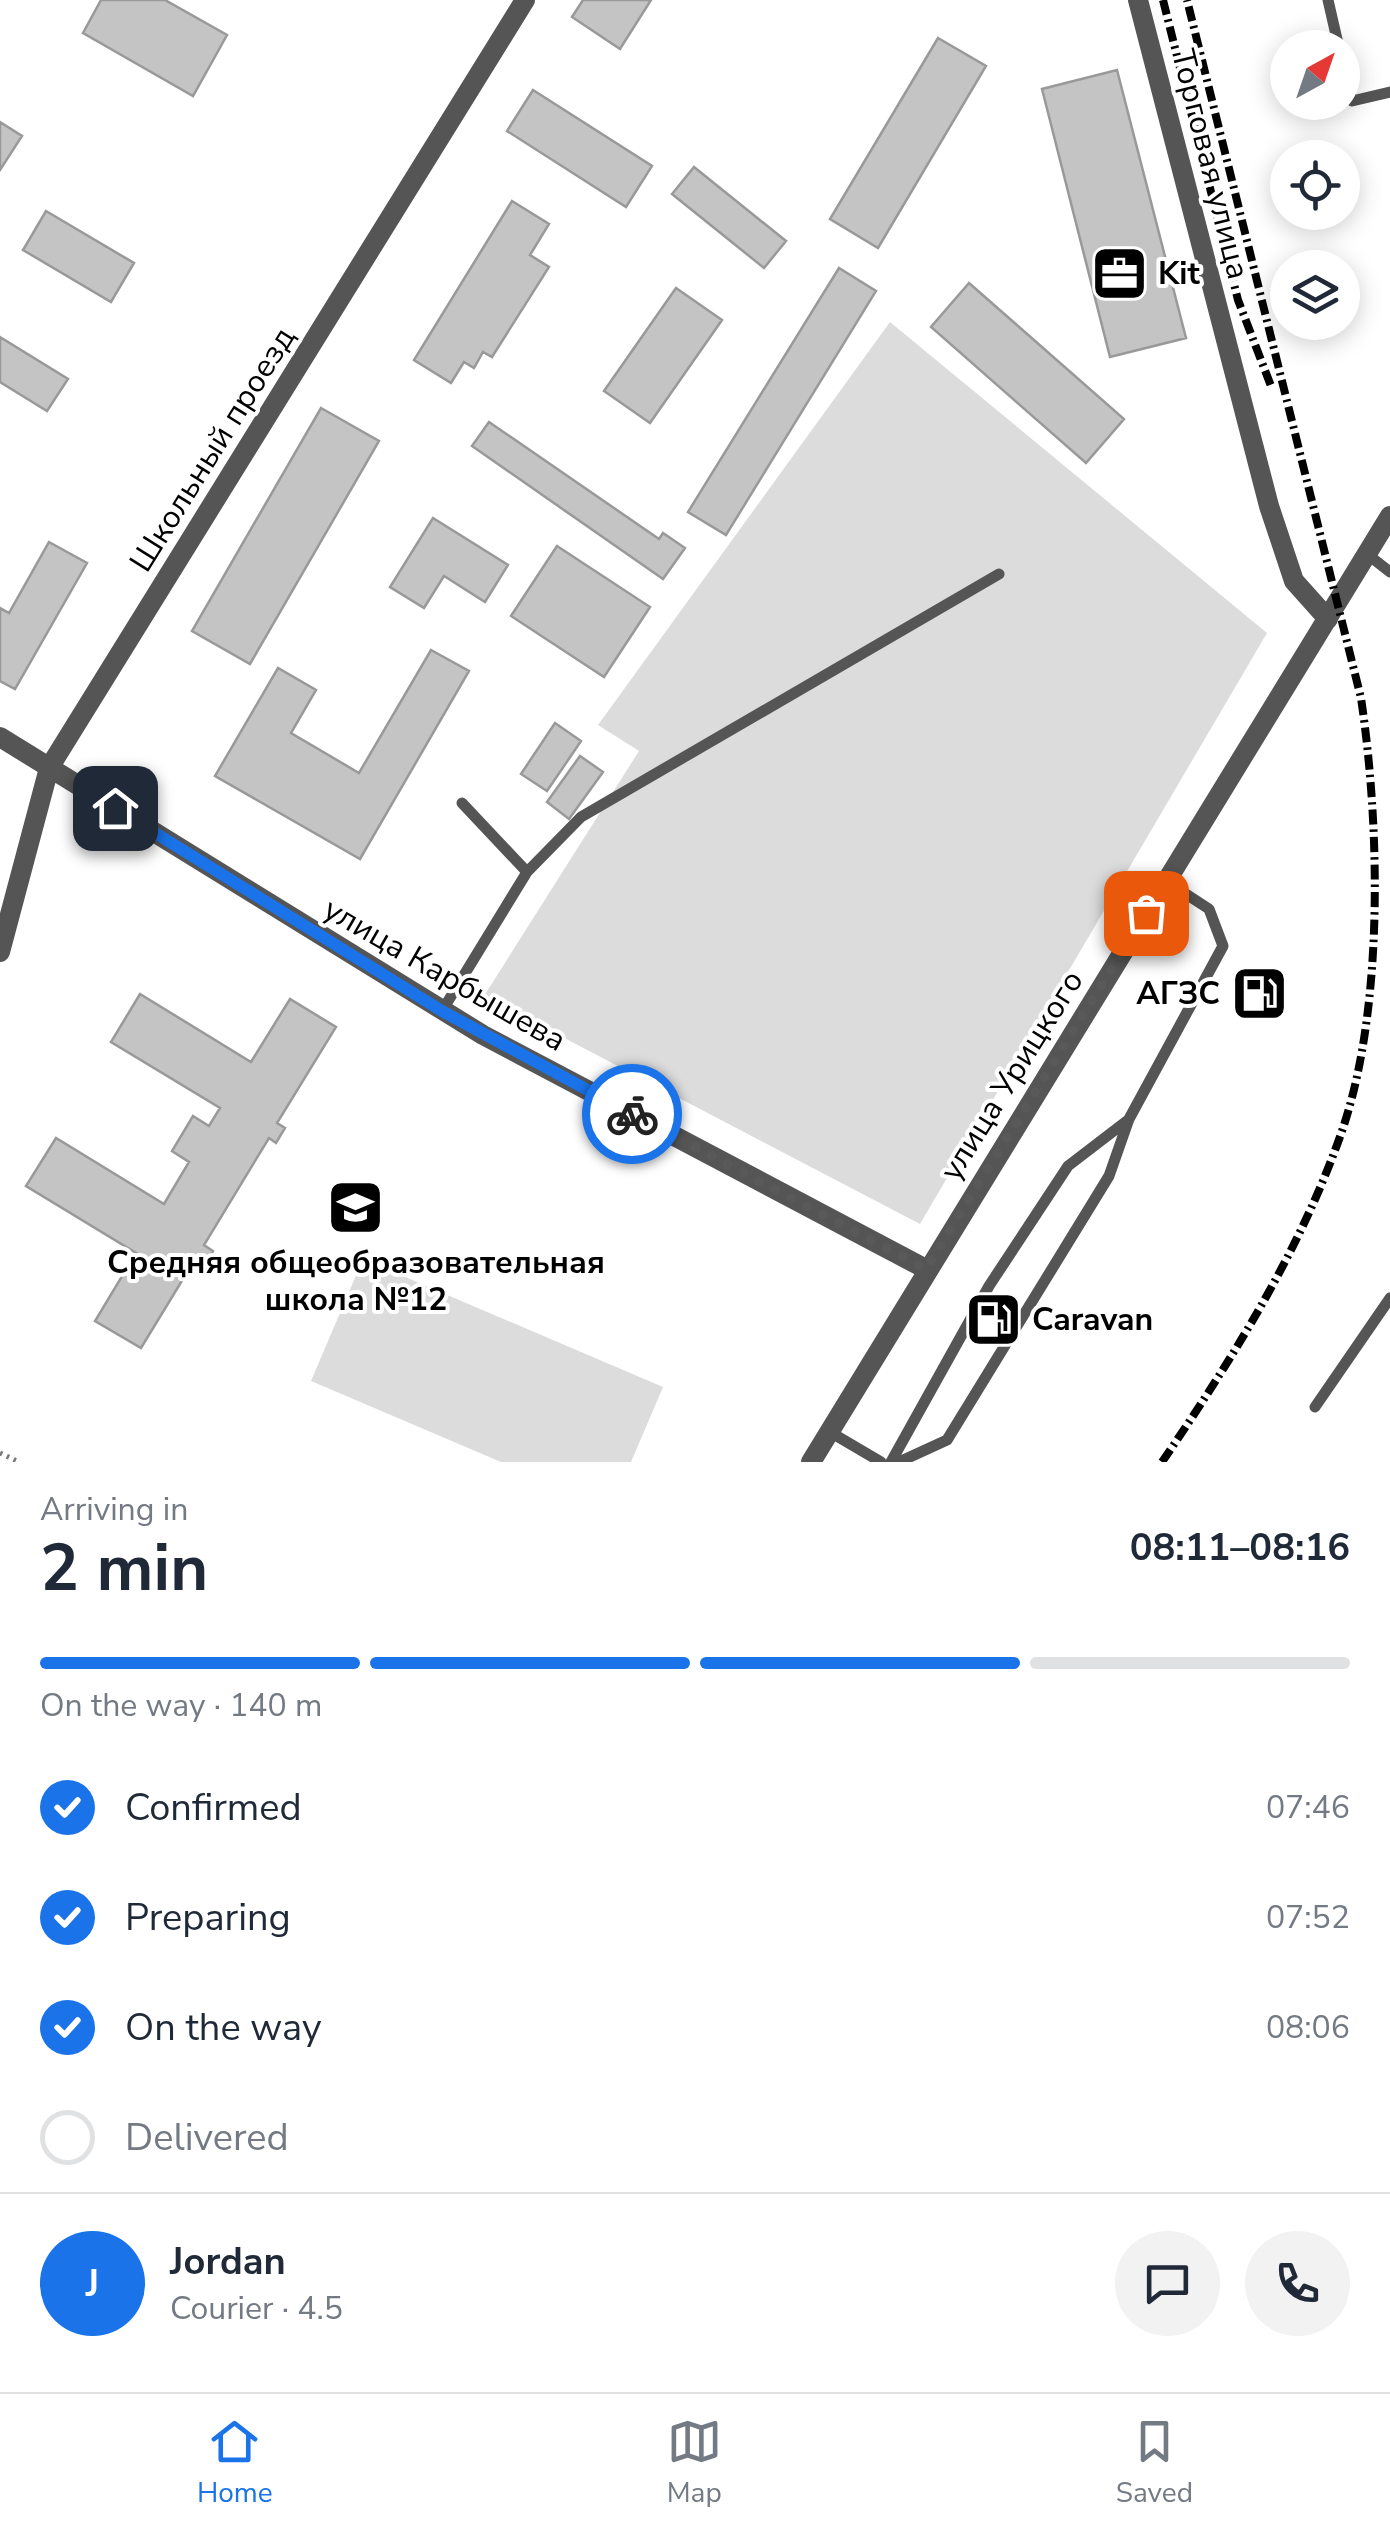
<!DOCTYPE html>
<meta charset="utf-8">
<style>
body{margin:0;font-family:"Nunito Sans",sans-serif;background:#f2f2f3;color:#1f2937;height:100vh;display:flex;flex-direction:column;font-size:38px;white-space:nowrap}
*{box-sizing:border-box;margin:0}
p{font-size:32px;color:#747a83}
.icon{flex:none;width:55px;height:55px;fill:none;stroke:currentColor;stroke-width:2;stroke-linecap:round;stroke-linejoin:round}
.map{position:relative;height:1462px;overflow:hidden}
.details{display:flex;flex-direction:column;background:#fff;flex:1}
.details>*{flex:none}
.needle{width:65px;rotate:40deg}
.fabs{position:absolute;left:1270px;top:30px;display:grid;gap:20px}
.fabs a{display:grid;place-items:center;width:90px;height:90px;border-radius:50%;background:#fff;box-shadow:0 5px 25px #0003;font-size:50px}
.pin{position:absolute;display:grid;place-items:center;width:85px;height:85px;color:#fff;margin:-42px;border-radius:20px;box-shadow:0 5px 15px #0006}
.courier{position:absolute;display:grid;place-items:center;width:100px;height:100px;margin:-50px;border:8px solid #1a73e8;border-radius:50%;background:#fff;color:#222;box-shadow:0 2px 12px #0007}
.overview em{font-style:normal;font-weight:700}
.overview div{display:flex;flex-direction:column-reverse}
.overview{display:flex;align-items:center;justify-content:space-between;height:170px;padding:0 40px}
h1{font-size:65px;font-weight:700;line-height:75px}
.bar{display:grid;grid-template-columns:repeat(4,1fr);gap:15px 10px;align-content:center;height:120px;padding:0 40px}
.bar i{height:12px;border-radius:8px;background:#e0e1e3}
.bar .selected{background:#1a73e8}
.bar p{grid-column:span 4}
.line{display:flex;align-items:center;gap:25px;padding:0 40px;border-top:2px solid #e0e1e3}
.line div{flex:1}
.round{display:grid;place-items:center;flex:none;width:105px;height:105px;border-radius:52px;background:#f2f2f3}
ol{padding:0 40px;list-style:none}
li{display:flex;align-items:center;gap:30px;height:110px}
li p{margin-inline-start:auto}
li .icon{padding:10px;border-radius:50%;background:#1a73e8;color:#fff;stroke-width:4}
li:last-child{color:#747a83}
li i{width:55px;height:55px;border:5px solid #e0e1e3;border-radius:50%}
.tabs{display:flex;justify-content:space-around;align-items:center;height:140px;border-top:2px solid #e0e1e3;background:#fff;font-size:28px;color:#747a83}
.tabs a{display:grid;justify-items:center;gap:5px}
.tabs .selected{color:#1a73e8}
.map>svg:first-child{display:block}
</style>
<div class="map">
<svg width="1390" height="1462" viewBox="0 0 1390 1462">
<rect width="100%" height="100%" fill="#fff"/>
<!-- green -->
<path fill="#dcdcdc" d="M 890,322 L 1267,633 L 920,1224 L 484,996 L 639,751 L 598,725 Z
M 363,1259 L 663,1387 L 631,1462 L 501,1462 L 311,1381 Z"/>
<!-- building -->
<path fill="#c4c4c4" stroke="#999" stroke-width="2.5" d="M 101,0 L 165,0 L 227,35 L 193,96 L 83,33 Z
M 583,0 L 651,0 L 620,49 L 572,17 Z
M 938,38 L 986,66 L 878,248 L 830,219 Z
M 1117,70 L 1186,338 L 1110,357 L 1042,89 Z
M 533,90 L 652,166 L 626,207 L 507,131 Z
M 0,122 L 22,136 L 0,170 Z
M 694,167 L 786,241 L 764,268 L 672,194 Z
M 512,201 L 549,224 L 530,255 L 549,267 L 492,357 L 483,352 L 474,368 L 464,362 L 451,383 L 414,360 Z
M 46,211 L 134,263 L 111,302 L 23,250 Z
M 839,268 L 876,291 L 726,535 L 688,512 Z
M 969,283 L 1124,419 L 1086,463 L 931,327 Z
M 676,288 L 722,320 L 650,423 L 604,391 Z
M 0,337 L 68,379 L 47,411 L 0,382 Z
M 321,408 L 379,441 L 250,664 L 192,631 Z
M 489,422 L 659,539 L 663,533 L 685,548 L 663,579 L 472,446 Z
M 433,518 L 508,565 L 485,602 L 444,576 L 424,608 L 390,587 Z
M 49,542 L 87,563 L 15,689 L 0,681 L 0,608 L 9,613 Z
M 557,546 L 650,607 L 604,677 L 511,616 Z
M 431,650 L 469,671 L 360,859 L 215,776 L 278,668 L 316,690 L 291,733 L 359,773 Z
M 555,723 L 581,741 L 547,791 L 521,774 Z
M 580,756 L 603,772 L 569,819 L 547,802 Z
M 140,994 L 251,1062 L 290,999 L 336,1027 L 277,1123 L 285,1128 L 276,1143 L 269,1138 L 204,1245 L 213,1251 L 203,1267 L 194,1261 L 141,1348 L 95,1321 L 136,1253 L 26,1186 L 56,1138 L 164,1204 L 189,1162 L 172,1151 L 193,1116 L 209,1126 L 220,1108 L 111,1042 Z"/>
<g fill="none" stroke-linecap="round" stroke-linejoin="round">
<!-- path -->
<path stroke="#777" stroke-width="5" stroke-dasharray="2.5 5" stroke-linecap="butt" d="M 0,1453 L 19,1462"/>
<!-- service -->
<path stroke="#555" stroke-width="11" d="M 1328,0 L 1339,48
M 1342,62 L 1352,101 L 1390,92
M 1367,554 L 1390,572
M 462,803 L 527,872
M 442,1011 L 527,872 L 581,817 L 999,574
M 1315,1407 L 1390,1298
M 830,1432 L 881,1462
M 891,1462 L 989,1286 L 1068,1166 L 1128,1120
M 899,1462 L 947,1440 L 1109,1176 L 1129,1119 L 1223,946 L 1209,909 L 1166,881"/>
<!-- minor -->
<path stroke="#555" stroke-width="20" d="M 0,737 L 483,1035 L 926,1269
M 0,952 L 49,768 L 525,0"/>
<!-- tertiary -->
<path stroke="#555" stroke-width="20" d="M 1138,0 L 1269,506 L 1294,581 L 1328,619
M 811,1462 L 1390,516"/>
<!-- rail -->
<path stroke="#000" stroke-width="8" stroke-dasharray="15 5 2.5 5" stroke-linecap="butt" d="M 1163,0 L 1238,300 L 1271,386
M 1162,1462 C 1233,1358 1302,1248 1343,1128 C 1384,1005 1380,825 1361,698 L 1187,0"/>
</g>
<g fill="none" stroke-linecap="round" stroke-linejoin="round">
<!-- done -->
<path stroke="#595959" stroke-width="10" stroke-dasharray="0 18" d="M 632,1114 L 926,1269 L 1146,913"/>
<!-- route -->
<path stroke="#1a73e8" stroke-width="12" d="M 115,808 L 442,1011 L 632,1114"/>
</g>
<!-- icons -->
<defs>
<symbol id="office-square" viewBox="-11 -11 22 22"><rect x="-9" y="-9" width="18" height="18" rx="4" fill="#000" stroke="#fff"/><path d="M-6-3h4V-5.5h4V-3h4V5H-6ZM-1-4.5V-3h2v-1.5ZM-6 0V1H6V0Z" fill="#fff"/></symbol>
<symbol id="fuel-square" viewBox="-11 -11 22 22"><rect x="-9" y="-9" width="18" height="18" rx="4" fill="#000" stroke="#fff"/><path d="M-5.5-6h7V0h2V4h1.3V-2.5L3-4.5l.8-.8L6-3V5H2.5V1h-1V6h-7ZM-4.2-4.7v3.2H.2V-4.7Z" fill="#fff"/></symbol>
<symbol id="school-square" viewBox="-11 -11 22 22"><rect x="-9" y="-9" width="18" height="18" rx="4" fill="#000" stroke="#fff"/><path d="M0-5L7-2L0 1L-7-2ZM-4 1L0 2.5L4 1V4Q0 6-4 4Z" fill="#fff"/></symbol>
</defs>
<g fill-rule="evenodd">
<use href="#office-square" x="1088" y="242" width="63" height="63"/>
<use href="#fuel-square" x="1228" y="962" width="63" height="63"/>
<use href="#school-square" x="324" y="1176" width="63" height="63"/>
<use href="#fuel-square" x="962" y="1288" width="63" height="63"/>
</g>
<g text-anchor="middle" stroke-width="8" stroke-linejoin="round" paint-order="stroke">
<!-- street labels -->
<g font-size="32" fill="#000" stroke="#fff">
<text transform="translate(1211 164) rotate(76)" y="11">Торговая улица</text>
<text transform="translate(212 449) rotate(-58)" y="11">Школьный проезд</text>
<text transform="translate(445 974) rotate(30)" y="11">улица Карбышева</text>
<text transform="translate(1011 1075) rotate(-58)" y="11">улица Урицкого</text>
</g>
<!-- poi labels -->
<g font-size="32" font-weight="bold" fill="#000" stroke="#fff" text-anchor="start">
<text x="1158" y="284">Kit</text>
<text x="1220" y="1004" text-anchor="end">АГЗС</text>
<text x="356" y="1273" text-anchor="middle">Средняя общеобразовательная<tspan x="356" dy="37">школа №12</tspan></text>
<text x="1032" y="1330">Caravan</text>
</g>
</g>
</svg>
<div class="fabs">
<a><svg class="needle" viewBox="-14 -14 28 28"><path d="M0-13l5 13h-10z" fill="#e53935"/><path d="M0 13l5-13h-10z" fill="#747a83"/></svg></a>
<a><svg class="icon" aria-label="locate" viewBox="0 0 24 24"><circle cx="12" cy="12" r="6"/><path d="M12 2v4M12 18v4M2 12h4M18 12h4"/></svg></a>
<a><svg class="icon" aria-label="layers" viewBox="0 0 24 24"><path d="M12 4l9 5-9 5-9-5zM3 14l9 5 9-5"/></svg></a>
</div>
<div class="pin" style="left:1146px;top:913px;background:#ea580c"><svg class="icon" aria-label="bag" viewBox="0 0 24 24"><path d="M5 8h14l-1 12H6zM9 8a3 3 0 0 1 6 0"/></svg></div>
<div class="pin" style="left:115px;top:808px;background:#1f2937"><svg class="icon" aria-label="home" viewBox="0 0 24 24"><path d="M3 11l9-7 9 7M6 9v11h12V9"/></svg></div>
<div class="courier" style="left:632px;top:1114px"><svg class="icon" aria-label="bike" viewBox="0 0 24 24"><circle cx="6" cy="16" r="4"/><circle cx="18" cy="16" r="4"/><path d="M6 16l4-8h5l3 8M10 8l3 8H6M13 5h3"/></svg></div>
</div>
<section class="details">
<div class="overview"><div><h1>2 min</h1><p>Arriving in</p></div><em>08:11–08:16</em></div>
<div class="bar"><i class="selected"></i><i class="selected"></i><i class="selected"></i><i></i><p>On the way · 140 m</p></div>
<ol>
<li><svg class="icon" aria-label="check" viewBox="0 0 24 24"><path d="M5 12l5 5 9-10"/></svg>Confirmed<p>07:46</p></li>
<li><svg class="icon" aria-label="check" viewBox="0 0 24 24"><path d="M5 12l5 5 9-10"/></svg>Preparing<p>07:52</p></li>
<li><svg class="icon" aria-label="check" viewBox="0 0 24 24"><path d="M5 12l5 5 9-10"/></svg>On the way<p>08:06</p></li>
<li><i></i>Delivered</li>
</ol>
<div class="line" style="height:180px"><b class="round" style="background:#1a73e8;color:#fff">J</b><div><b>Jordan</b><p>Courier · 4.5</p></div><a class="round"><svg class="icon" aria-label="chat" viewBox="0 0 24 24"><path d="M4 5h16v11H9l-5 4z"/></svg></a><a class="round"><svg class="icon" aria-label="phone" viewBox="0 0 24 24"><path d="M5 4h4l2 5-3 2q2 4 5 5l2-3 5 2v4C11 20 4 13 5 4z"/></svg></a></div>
</section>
<nav class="tabs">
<a class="selected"><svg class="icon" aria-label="home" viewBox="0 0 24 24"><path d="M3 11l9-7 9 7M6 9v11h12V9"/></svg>Home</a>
<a><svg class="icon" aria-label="map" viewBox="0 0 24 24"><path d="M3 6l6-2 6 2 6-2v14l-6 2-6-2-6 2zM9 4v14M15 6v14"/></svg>Map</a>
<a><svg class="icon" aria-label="saved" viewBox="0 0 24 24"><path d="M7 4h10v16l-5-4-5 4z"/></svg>Saved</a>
</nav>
